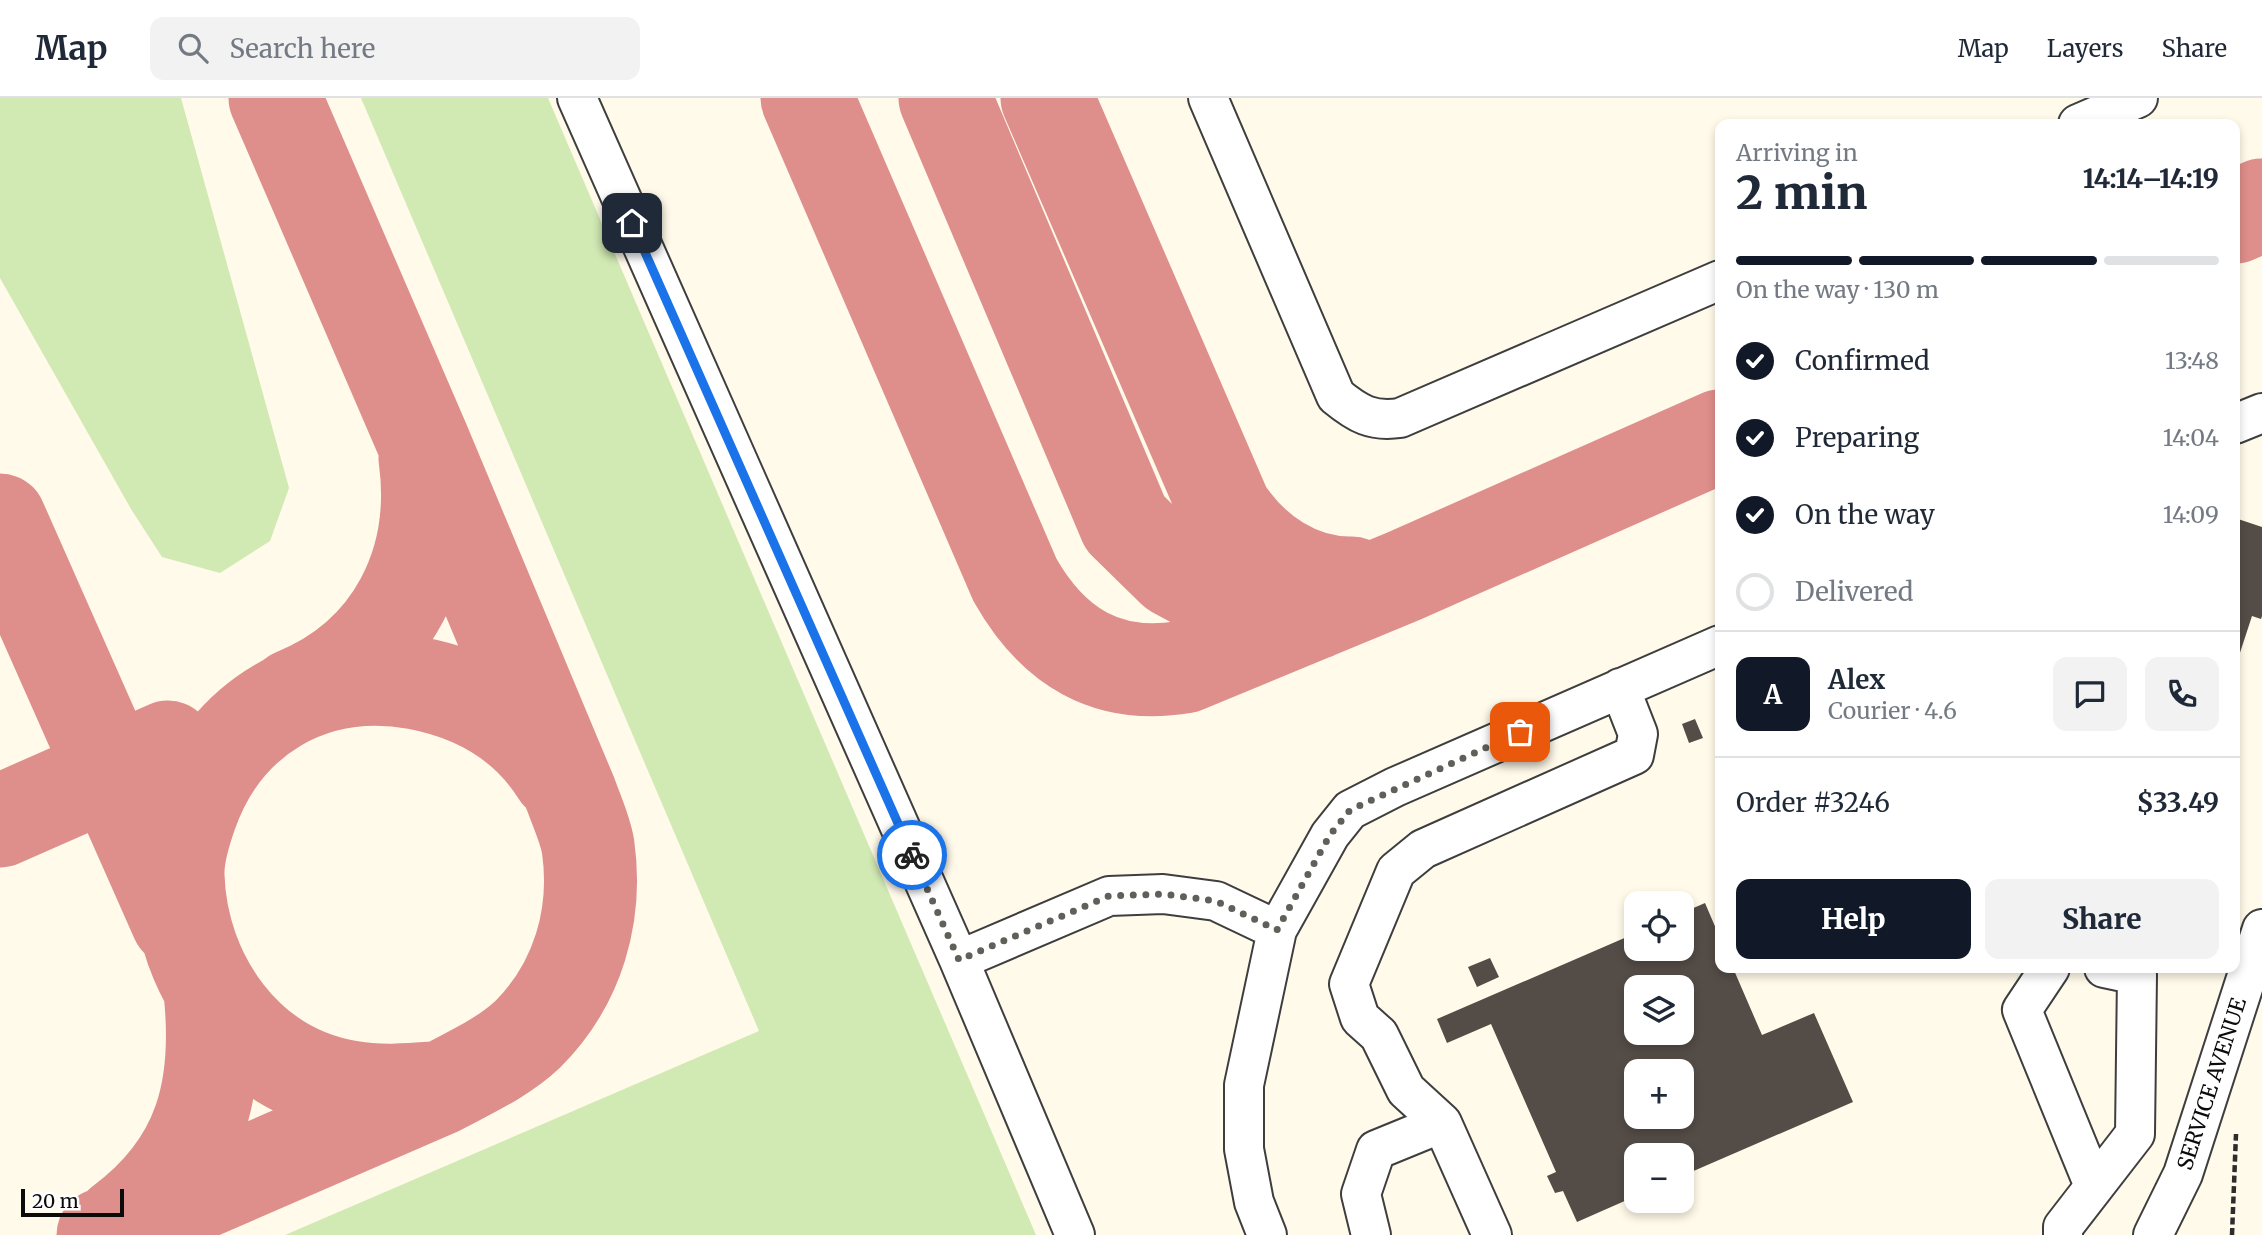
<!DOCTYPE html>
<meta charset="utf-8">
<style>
body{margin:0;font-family:Merriweather,serif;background:#f2f2f3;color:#1f2937;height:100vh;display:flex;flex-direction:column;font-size:26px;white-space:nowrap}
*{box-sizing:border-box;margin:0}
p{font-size:23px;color:#747a83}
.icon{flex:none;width:38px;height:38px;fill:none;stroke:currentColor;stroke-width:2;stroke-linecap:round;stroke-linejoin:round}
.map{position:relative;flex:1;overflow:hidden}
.sheet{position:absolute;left:1715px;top:21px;width:525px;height:854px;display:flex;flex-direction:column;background:#fff;border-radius:14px;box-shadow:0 4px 10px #0003}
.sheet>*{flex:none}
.tools{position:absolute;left:1624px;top:793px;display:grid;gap:14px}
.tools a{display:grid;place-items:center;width:70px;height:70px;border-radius:14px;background:#fff;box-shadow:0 4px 10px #0003;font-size:35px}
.scale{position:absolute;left:21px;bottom:18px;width:103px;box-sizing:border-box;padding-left:7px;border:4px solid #0b0b0b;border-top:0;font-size:19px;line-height:24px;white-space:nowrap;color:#0b0b0b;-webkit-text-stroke:5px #fff;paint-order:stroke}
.pin{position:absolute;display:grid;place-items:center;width:60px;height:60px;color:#fff;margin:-30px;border-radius:14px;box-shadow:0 4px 10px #0006}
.courier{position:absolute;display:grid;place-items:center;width:70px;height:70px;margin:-35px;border:5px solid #1a73e8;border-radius:50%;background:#fff;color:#222;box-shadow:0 2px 9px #0007}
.summary em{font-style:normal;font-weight:800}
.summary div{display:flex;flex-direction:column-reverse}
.summary{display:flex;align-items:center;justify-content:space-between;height:119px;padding:0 21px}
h1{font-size:46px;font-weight:800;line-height:52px}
.bar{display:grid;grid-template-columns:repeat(4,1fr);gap:10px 7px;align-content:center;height:84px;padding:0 21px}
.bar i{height:9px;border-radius:5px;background:#e0e1e3}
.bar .active{background:#111827}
.bar p{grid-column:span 4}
.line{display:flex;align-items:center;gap:18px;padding:0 21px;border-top:2px solid #e0e1e3}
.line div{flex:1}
.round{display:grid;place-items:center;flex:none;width:74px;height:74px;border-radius:14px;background:#f2f2f3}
ol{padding:0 21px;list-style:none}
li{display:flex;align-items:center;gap:21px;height:77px}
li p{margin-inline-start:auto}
li .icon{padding:7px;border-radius:50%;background:#111827;color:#fff;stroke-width:4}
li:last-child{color:#747a83}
li i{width:38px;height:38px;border:4px solid #e0e1e3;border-radius:50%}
.button{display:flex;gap:14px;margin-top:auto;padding:14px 21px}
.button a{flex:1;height:80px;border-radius:14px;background:#111827;color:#fff;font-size:28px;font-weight:800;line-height:80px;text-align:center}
.button a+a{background:#f2f2f3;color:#1f2937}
header{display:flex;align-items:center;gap:42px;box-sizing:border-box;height:98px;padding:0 35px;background:#fff;border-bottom:2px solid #e0e1e3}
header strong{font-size:33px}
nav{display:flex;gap:38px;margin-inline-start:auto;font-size:24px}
.search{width:490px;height:63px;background:#f2f2f3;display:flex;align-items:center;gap:18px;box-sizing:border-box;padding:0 24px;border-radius:14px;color:#747a83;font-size:26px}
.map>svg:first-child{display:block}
</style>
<header>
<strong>Map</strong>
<div class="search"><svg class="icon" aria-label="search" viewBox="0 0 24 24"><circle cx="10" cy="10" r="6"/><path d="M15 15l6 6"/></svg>Search here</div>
<nav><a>Map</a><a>Layers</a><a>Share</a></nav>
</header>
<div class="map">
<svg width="2262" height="1137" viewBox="0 0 2262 1137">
<rect width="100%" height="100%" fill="#fffae9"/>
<!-- green -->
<path fill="#d1e9b3" d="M 0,0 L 181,0 L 289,390 L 270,443 L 220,475 L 162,459 L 131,411 L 0,180 Z
M 361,0 L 548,0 L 1036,1137 L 285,1137 L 759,933 Z"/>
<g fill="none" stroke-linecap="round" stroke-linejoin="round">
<!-- taxiway -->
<path stroke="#de8e8b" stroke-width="93" d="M 807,0 L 1015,482 C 1053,549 1107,582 1184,569 L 1404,478 L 1720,338
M 945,0 L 1125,425 L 1174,473 L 1211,493 L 1315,515
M 1047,0 L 1225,411 C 1253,454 1299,486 1352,485
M 2235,119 L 2262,107
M 0,422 L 177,822
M 294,597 C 393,557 439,463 425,360
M 0,723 L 168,649
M 435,990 C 407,992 378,994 350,989 C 248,973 181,878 178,778 C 177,757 184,736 191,716 C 225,619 313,567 416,585 C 474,596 526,625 558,676
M 121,1125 C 202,1065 220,989 210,893
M 103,1137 L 441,990 C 471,974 504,959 528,936 C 578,886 598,817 588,748 C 585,731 577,714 571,697 L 423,343 L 275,0"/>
</g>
<!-- building -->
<path fill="#544c47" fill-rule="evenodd" d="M 2235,420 L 2262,429 L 2262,518 L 2261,521 L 2252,518 L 2235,570 Z
M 1695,621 L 1703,640 L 1689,645 L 1682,626 Z
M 1705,805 L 1720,840 L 1720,870 L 1733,870 L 1762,937 L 1814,915 L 1853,1004 L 1682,1078 L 1682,1057 L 1636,1057 L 1636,1098 L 1577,1124 L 1563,1093 L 1555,1095 L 1547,1078 L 1556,1074 L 1491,926 L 1447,945 L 1437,921 L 1636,835 L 1636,850 L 1682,850 L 1682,815 ZM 1636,889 L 1682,889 L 1682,934 L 1636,934 ZM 1636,973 L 1682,973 L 1682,1018 L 1636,1018 Z
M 1490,860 L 1499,879 L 1477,889 L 1468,869 Z"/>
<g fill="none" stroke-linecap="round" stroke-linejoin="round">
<defs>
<path id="minor" d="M 577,0 L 959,862 L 1075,1137
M 1208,0 L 1336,298 C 1358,316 1372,324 1400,320 L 1720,182
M 2078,26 L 2138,0
M 2235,326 L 2262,315
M 959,862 L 1109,798 L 1163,796 L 1216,803 L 1277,832
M 2050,870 L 2022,912 L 2094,1088
M 1442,1025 L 1492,1137
M 1267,1137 L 1254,1104 L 1244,1051 L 1244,987 L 1277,832 L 1330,737 L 1350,712 L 1395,689 L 1720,547
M 1371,1137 L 1361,1096 L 1376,1052 L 1442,1025 L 1406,992 L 1379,937 L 1360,920 L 1349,886 L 1396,773 L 1423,751 L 1634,657 L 1638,636 L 1620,590
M 2063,1137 L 2063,1129 L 2135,1036 L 2137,877 L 2104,870
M 2153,1137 L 2183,1076 L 2262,831"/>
</defs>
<!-- minor casing -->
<use href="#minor" stroke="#3e3e3e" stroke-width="42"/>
<!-- path -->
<path stroke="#2d2d2d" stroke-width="4.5" stroke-dasharray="7 3.5" stroke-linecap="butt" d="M 2232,1137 L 2236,1036"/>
<!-- minor -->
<use href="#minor" stroke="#fff" stroke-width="38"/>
</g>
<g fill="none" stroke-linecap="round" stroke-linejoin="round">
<!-- done -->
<path stroke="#605f59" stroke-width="7" stroke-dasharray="0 12.6" d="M 912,757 L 959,862 L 1109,798 L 1163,796 L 1216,803 L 1277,832 L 1330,737 L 1350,712 L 1520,634"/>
<!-- route -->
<path stroke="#1a73e8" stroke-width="9" d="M 632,125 L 912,757"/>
</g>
<g text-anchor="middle" stroke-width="7" stroke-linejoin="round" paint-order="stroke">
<!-- street labels -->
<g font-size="21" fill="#0b0b0b" stroke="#fff">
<text transform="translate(2212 986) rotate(-72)" y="7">SERVICE AVENUE</text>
</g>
</g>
</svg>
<div class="tools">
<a><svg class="icon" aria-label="locate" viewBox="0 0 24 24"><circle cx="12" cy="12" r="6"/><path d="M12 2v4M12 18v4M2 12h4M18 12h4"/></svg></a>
<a><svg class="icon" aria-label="layers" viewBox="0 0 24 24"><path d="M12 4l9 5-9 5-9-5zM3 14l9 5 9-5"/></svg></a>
<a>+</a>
<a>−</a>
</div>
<div class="scale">20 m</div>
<div class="pin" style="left:1520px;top:634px;background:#ea580c"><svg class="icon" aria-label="bag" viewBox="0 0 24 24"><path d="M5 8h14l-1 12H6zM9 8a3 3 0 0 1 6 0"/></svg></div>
<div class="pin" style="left:632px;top:125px;background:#1f2937"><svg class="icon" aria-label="home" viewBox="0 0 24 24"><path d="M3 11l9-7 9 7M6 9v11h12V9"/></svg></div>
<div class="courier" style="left:912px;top:757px"><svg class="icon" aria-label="bike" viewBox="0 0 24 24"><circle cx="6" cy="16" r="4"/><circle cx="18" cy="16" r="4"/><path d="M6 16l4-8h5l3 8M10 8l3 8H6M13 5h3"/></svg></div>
<section class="sheet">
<div class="summary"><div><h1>2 min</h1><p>Arriving in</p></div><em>14:14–14:19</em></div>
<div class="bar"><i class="active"></i><i class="active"></i><i class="active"></i><i></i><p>On the way · 130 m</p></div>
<ol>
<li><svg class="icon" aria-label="check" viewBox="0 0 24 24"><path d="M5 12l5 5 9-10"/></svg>Confirmed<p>13:48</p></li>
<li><svg class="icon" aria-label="check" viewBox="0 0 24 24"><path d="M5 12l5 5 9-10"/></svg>Preparing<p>14:04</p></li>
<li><svg class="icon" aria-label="check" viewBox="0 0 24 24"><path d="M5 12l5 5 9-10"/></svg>On the way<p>14:09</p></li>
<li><i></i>Delivered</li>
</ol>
<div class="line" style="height:126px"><b class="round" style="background:#111827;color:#fff">A</b><div><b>Alex</b><p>Courier · 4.6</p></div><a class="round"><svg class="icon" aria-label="chat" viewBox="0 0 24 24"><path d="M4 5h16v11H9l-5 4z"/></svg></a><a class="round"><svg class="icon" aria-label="phone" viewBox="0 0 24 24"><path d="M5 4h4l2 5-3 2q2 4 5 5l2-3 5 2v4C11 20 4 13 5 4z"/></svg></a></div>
<div class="line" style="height:91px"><div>Order #3246</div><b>$33.49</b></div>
<div class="button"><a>Help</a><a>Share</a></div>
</section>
</div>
